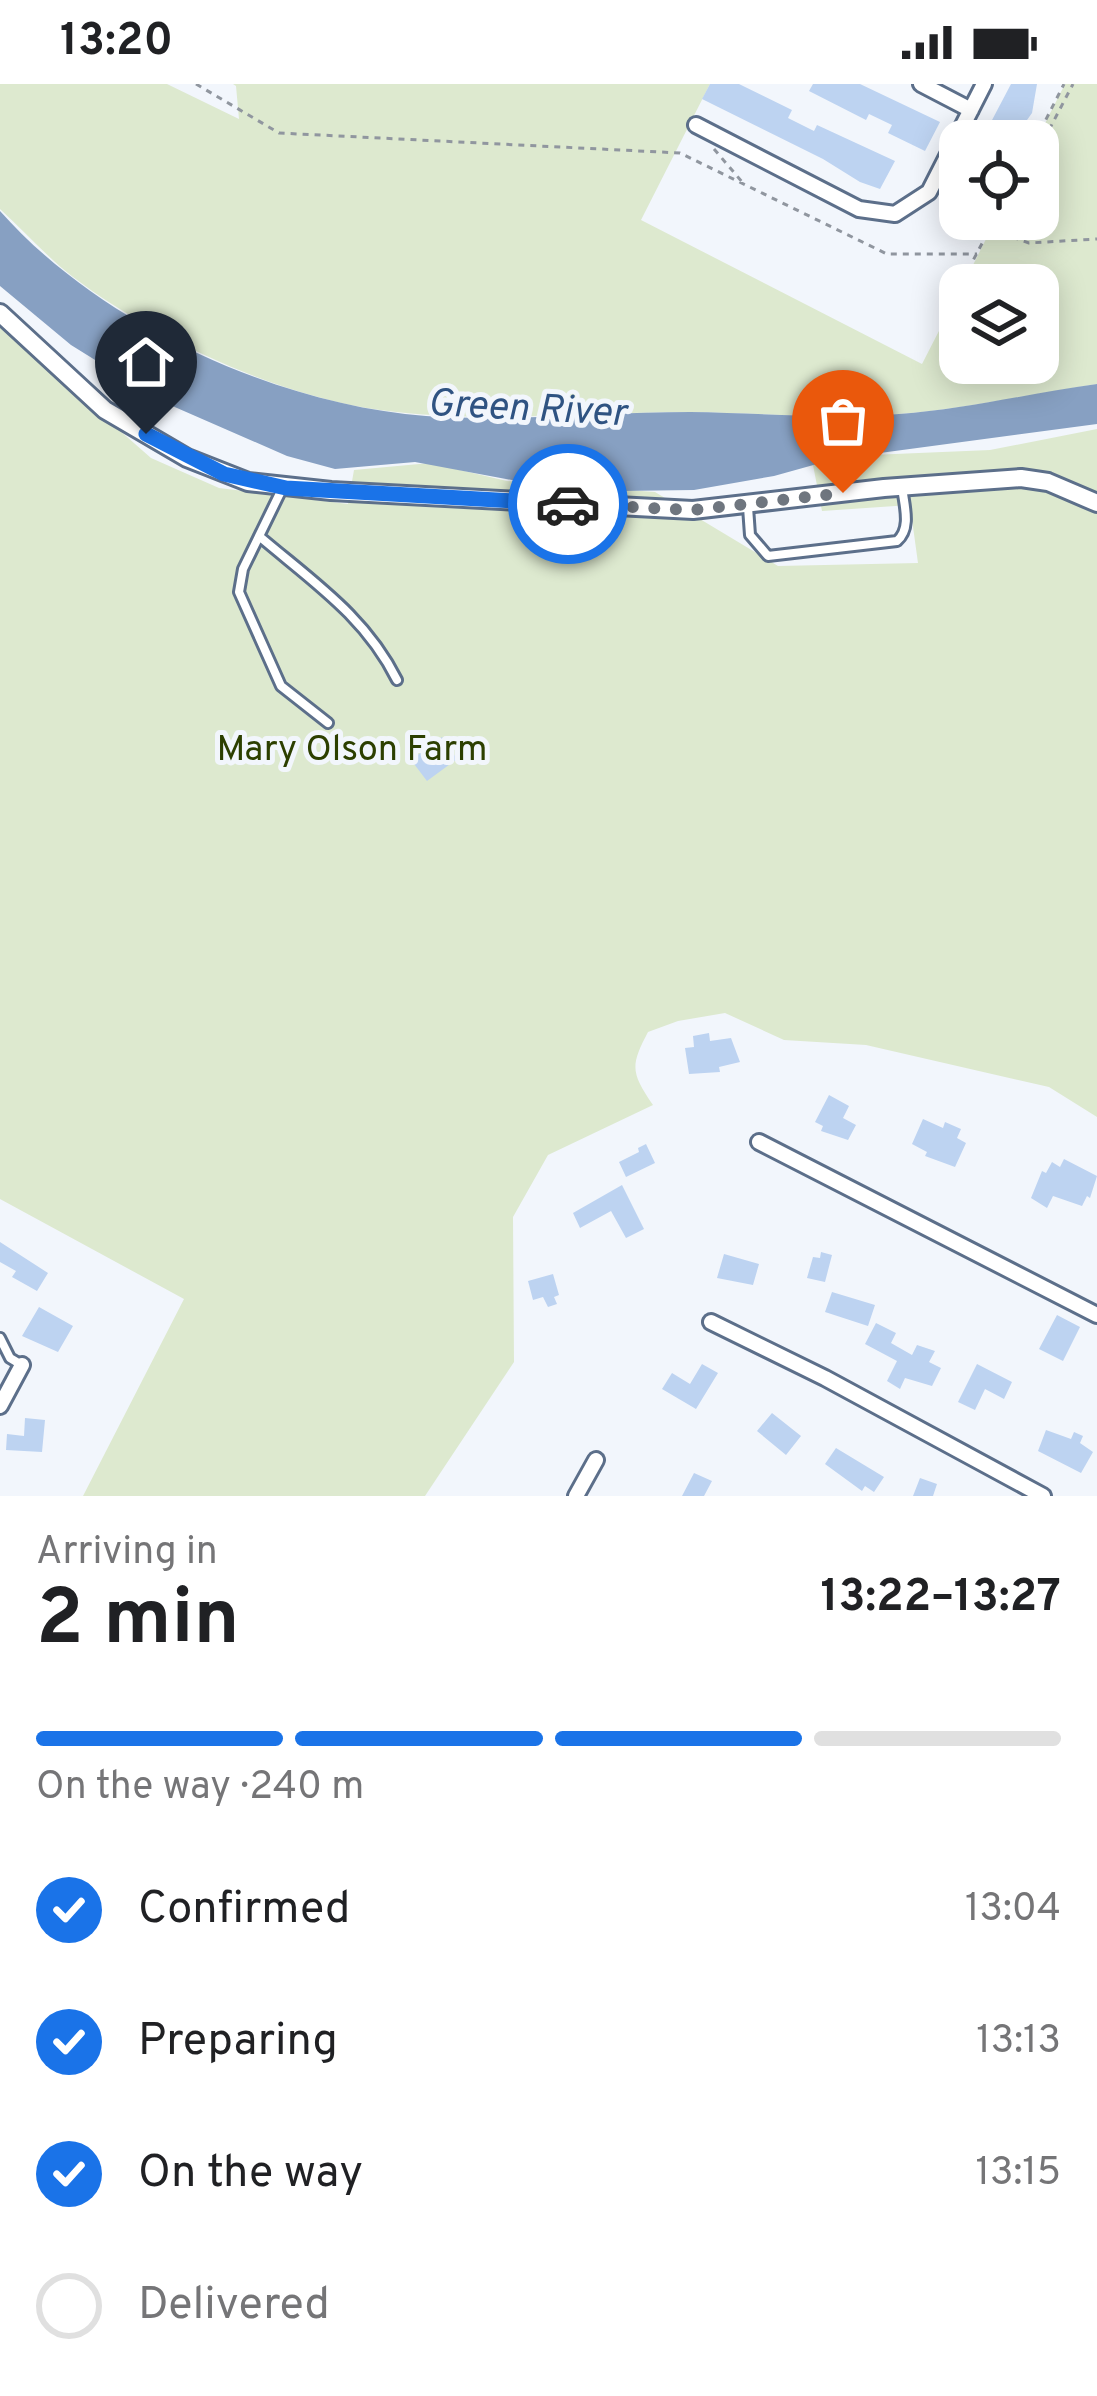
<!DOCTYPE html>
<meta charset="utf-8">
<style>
body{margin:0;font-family:Overpass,sans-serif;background:#f6f6f6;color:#202124;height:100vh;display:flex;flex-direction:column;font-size:45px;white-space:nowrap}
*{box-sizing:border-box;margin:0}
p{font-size:39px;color:#757577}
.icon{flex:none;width:66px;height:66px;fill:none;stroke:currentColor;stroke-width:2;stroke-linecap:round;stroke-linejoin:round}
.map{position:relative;height:1412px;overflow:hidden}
.sheet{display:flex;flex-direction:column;background:#fff;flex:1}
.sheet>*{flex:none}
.tools{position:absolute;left:939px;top:36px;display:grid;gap:24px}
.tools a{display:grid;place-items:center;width:120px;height:120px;border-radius:24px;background:#fff;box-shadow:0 6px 30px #0003;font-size:60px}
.pin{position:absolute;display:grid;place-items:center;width:102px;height:102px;color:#fff;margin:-123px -51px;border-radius:50% 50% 50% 0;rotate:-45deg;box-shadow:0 0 12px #0007}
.pin .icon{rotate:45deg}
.courier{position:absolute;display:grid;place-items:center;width:120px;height:120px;margin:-60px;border:9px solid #1a73e8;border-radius:50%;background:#fff;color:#222;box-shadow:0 3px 15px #0007}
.summary em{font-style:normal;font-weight:700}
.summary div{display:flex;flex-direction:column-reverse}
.summary{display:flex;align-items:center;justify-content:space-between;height:204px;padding:0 36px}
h1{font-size:78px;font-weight:700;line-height:90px}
.bar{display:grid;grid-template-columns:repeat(4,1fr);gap:18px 12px;align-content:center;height:144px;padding:0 36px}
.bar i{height:15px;border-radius:9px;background:#e0e0e0}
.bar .active{background:#1a73e8}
.bar p{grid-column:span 4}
ol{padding:0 36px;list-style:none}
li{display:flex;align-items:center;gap:36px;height:132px}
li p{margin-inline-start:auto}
li .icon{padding:12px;border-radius:50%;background:#1a73e8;color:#fff;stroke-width:4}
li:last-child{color:#757577}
li i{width:66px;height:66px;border:6px solid #e0e0e0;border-radius:50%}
.status{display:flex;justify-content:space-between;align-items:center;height:84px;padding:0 60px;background:#fff;direction:ltr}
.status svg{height:33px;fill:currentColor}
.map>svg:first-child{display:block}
</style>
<div class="status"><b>13:20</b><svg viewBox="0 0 49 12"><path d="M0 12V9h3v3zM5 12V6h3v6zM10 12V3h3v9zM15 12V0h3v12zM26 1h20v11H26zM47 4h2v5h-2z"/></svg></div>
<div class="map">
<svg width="1097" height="1412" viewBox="0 0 1097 1412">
<rect width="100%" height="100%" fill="#f2f6fc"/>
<!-- green -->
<path fill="#dde9cf" d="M 0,0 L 167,0 L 239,35 L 236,2 L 233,0 L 710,0 L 641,136 L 922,280 L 960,206 L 960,279 L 1038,279 L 1038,201 L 963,201 L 996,135 L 1038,135 L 1036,57 L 1065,0 L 1097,0 L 1097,300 C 1032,310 965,325 899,330 C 829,335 760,329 689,328 C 586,328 483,340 380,326 C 278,312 155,255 73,193 C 47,173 24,147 0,125 Z
M 0,228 L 102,331 L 151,374 L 219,404 L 348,420 L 354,386 L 430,379 L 507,397 L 655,408 L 778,482 L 918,479 L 910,421 L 822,427 L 813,381 L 871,371 L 990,366 L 1097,345 L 1097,1033 L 1049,1003 L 866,961 L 784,956 L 725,929 L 678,937 L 648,948 C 630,982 631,989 653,1021 L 548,1071 L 513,1133 L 514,1278 L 425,1412 L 83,1412 L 184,1215 L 0,1115 Z"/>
<!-- water -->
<path fill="#87a0c2" d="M 0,127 C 100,240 277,321 426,332 C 514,338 602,328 690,328 C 760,329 829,335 899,330 C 966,325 1031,309 1097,300 L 1097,340 L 835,375 L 774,392 L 694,406 L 618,407 L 533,400 L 415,378 L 335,385 L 287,372 L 161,317 L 71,261 L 0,202 Z"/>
<!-- building -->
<path fill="#bdd3f1" d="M 710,0 L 739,0 L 792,26 L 788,34 L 814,47 L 817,41 L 895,77 L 880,105 L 860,98 L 823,75 L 702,15 Z
M 813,0 L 860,0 L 940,38 L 925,67 L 888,49 L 892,41 L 869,30 L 866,36 L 809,7 Z
M 1011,0 L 1037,0 L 1032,29 L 1012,57 L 981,57 Z
M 960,101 L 960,135 L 975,135 L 969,149 L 942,133 Z
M 442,653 L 457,675 L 427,697 L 411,676 Z
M 709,949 L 710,957 L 731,954 L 740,978 L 719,983 L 720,988 L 689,990 L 685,964 L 694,963 L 693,952 Z
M 829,1011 L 849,1022 L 843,1034 L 856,1041 L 848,1056 L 821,1047 L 823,1042 L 815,1038 Z
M 923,1035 L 943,1044 L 945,1038 L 961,1045 L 957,1054 L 966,1059 L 955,1083 L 925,1072 L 927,1068 L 912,1060 Z
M 646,1060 L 655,1079 L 626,1093 L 619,1078 L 639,1068 L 638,1064 Z
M 1064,1075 L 1097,1092 L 1090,1114 L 1087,1112 L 1082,1122 L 1053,1112 L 1047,1124 L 1031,1114 L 1042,1087 L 1046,1089 L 1052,1078 L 1060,1083 Z
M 622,1101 L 644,1145 L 626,1154 L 611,1127 L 580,1144 L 573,1129 Z
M 0,1158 L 48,1189 L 37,1207 L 12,1193 L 16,1187 L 0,1178 Z
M 821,1168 L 832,1171 L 825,1198 L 807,1194 L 813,1173 L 820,1174 Z
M 724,1170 L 759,1180 L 753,1201 L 717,1194 Z
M 553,1190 L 559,1211 L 554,1213 L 557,1220 L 548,1223 L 543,1213 L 533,1216 L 528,1197 Z
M 832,1208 L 875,1221 L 868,1242 L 825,1228 Z
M 39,1223 L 73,1242 L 58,1268 L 22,1252 Z
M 1057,1231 L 1080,1243 L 1063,1277 L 1039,1265 Z
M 876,1239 L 896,1249 L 891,1259 L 912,1271 L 917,1261 L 935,1267 L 929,1278 L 941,1284 L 932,1302 L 905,1294 L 900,1305 L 887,1297 L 897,1277 L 865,1260 Z
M 702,1280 L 718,1289 L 696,1325 L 662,1305 L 672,1289 L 690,1300 Z
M 977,1280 L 1012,1298 L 1004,1315 L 985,1305 L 975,1326 L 958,1318 Z
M 772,1329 L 801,1352 L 786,1371 L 757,1347 Z
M 25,1334 L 45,1336 L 42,1368 L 6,1366 L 7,1350 L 24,1352 Z
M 1046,1346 L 1071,1355 L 1074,1348 L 1083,1352 L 1080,1359 L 1093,1368 L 1081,1389 L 1038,1367 Z
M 836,1364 L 884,1393 L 874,1408 L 865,1402 L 862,1407 L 825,1380 Z
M 694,1389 L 712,1397 L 704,1412 L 682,1412 Z
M 920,1394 L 937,1400 L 933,1412 L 913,1412 Z"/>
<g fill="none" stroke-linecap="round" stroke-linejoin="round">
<defs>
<path id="service" d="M 282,405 L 243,485 L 239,508 L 281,602 L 328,639
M 748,423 L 750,451 L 768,472 L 897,457 C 912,444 904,421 902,403
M 259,452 C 313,498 365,532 397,596
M 0,1254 L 10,1274 L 20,1280"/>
<path id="minor" d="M 921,0 L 971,26
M 696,41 L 859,125 L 895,130 L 929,108 L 984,0
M 759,1058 L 1097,1231
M 711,1238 L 825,1294 L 1043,1412
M 0,1322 L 22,1281
M 576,1412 L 596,1376"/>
<path id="tertiary" d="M 0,229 L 105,326 L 187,374 L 248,398 L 331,407 L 693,426 L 884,404 L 1021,394 L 1048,398 L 1097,419"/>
</defs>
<!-- service casing -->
<use href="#service" stroke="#5c6f8a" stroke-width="14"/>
<!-- minor casing -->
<use href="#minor" stroke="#5c6f8a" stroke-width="20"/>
<!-- tertiary casing -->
<use href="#tertiary" stroke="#5c6f8a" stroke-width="22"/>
<!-- path -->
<path stroke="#90969f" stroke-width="3" stroke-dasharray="6 6" stroke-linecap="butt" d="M 196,0 L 279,49 L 680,69 L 887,170 L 977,170
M 1035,57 L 1064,0
M 714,65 L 743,99
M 1038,67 L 1073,0
M 1003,135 L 1004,150 L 1029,159 L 1097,155
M 968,186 L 995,135"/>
<!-- service -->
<use href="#service" stroke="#fff" stroke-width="8"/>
<!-- minor -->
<use href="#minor" stroke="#fff" stroke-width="14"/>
<!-- tertiary -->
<use href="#tertiary" stroke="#fff" stroke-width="16"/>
</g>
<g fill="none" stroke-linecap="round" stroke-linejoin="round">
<!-- done -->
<path stroke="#6f767f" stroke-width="12" stroke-dasharray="0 21.6" d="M 568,420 L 693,426 L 843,409"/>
<!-- route -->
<path stroke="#1a73e8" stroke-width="15" d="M 146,350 L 224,390 L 286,404 L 568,420"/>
</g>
<g text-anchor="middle" stroke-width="10" stroke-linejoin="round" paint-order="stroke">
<!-- park labels -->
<g font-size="36" fill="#2c3f00" stroke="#f2f6fc">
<text x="352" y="676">Mary Olson Farm</text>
</g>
<!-- water labels -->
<g font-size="39" font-style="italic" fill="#2f5382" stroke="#f2f6fc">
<text transform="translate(527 322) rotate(3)" y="14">Green River</text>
</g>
</g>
</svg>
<div class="tools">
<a><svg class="icon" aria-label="locate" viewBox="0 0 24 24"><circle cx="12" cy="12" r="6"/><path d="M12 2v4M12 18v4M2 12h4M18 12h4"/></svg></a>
<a><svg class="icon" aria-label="layers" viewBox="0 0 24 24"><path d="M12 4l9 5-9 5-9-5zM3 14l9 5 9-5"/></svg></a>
</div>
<div class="pin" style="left:843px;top:409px;background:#ea580c"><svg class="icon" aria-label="bag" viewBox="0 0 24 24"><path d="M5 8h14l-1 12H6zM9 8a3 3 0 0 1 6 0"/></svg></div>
<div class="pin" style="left:146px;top:350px;background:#1f2937"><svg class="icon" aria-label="home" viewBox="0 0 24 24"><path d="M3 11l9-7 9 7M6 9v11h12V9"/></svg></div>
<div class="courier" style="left:568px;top:420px"><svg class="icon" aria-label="car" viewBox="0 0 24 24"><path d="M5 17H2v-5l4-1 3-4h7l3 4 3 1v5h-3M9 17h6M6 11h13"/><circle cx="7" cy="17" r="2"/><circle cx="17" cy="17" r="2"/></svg></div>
</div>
<section class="sheet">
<div class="summary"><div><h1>2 min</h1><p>Arriving in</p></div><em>13:22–13:27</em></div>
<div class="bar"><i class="active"></i><i class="active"></i><i class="active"></i><i></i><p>On the way · 240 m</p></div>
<ol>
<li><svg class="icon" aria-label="check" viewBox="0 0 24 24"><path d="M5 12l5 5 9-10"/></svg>Confirmed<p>13:04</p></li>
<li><svg class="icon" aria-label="check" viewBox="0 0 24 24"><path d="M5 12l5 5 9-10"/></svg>Preparing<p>13:13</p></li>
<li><svg class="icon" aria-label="check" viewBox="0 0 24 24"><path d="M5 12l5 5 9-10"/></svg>On the way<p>13:15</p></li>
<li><i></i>Delivered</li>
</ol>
</section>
